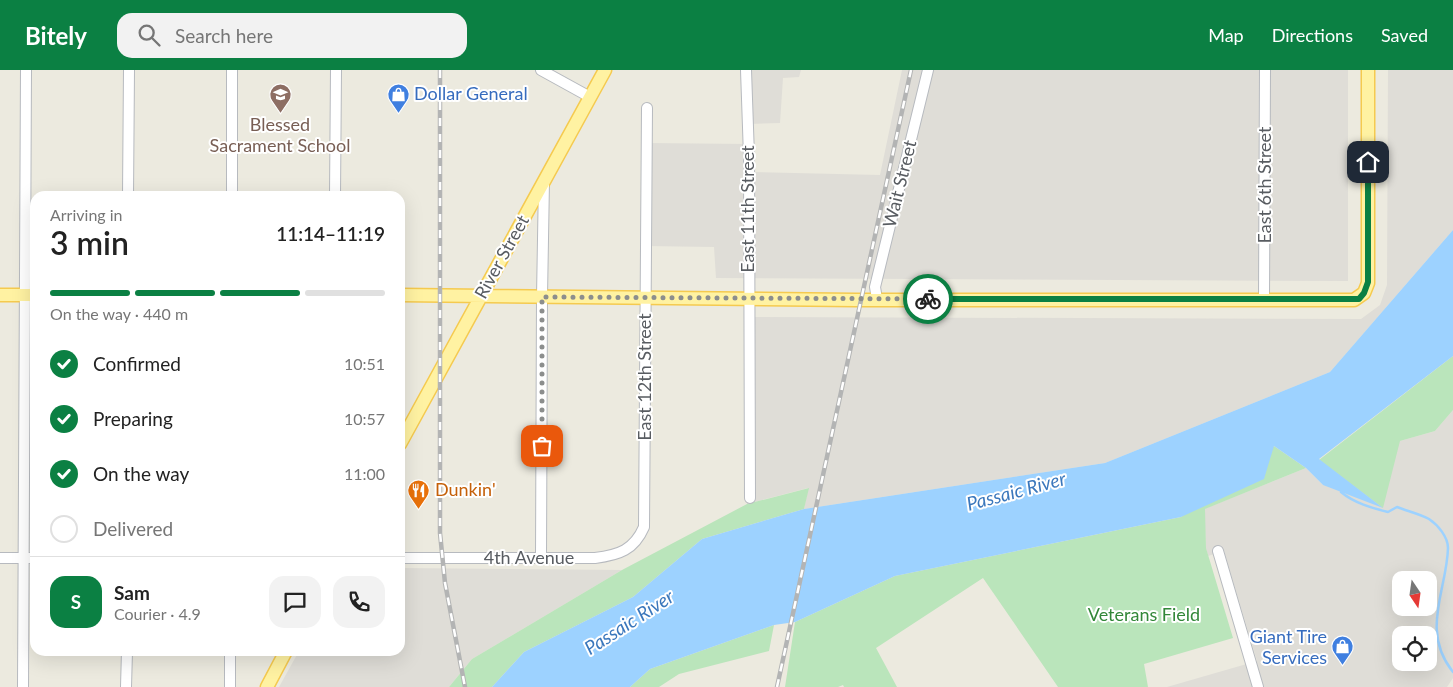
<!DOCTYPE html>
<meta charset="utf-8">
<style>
body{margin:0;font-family:Lato,sans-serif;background:#f2f2f2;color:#222;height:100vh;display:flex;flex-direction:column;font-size:19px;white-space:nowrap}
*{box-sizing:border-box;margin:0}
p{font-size:16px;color:#767676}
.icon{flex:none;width:28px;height:28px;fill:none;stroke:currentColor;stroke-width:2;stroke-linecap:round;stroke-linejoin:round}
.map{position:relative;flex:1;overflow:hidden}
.drawer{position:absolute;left:30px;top:121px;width:375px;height:465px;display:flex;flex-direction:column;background:#fff;border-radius:15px;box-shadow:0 5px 20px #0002}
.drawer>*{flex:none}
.needle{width:32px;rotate:167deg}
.buttons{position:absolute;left:1392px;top:501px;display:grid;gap:10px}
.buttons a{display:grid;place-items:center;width:45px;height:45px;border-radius:10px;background:#fff;box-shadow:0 5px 20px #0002;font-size:25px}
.pin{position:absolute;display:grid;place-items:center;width:42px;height:42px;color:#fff;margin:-21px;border-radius:10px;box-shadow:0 2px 8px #0006}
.courier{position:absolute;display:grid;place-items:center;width:50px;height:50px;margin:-25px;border:4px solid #0b8043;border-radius:50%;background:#fff;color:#222;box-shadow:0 1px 6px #0007}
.summary em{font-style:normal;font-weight:600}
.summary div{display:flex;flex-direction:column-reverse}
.summary{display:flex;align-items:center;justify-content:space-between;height:85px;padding:0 20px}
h1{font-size:32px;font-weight:600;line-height:38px}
.bar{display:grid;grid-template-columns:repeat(4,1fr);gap:8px 5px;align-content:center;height:60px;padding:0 20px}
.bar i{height:6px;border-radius:4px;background:#e0e0e0}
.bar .on{background:#0b8043}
.bar p{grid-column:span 4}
.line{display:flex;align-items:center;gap:12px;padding:0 20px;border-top:1px solid #e0e0e0}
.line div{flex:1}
.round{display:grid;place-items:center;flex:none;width:52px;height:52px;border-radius:15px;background:#f2f2f2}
ol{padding:0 20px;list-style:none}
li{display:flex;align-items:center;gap:15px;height:55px}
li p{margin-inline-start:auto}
li .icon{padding:5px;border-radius:50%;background:#0b8043;color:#fff;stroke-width:4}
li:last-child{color:#767676}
li i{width:28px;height:28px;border:2px solid #e0e0e0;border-radius:50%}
header{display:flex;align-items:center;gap:30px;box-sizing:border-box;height:70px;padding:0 25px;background:#0b8043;color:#fff}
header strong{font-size:24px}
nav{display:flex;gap:28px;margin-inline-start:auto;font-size:18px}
.search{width:350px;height:45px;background:#f2f2f2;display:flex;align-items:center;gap:12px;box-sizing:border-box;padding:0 18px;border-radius:15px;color:#767676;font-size:19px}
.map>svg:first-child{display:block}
</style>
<header>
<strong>Bitely</strong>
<div class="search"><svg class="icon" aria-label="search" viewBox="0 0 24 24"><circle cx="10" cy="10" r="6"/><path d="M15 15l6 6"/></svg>Search here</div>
<nav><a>Map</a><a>Directions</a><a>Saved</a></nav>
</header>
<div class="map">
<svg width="1453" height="617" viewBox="0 0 1453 617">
<rect width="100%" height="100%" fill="#eceadf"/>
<!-- industrial -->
<path fill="#dfddd7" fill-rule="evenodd" d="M 743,0 L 801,0 L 799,7 L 783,8 L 780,53 L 749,54 Z
M 902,0 L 1348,0 L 1348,211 L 716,208 L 714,177 L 645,176 L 646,73 L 748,74 L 749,102 L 880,105 Z
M 1388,0 L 1453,0 L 1453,160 L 1330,302 L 1105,393 L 804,439 L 808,418 L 747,434 L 748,247 L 1361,249 L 1380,235 L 1387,215 Z
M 1453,340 L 1453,608 L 1447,617 L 1167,617 L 1257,591 L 1224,481 L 1208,486 L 1206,478 L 1204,439 L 1306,398 L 1323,415 L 1400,371 L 1435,361 ZM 1401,510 L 1429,510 L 1429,538 L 1401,538 ZM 1401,565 L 1429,565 L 1429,592 L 1401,592 Z
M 400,498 L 622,500 L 472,589 L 449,617 L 279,617 L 299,581 L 400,581 Z"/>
<!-- green -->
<path fill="#bae5bb" d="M 1453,286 L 1453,340 L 1435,361 L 1400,371 L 1383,438 L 1319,390 Z
M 1274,376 L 1306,398 L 1205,439 L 1206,478 L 1233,568 L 1144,594 L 1148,617 L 1058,617 L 983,508 L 876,578 L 897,617 L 844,617 L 843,615 L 838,617 L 785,617 L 795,552 L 895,506 L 1181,447 Z
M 809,418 L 804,439 L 702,469 L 633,527 L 524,582 L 492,617 L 449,617 L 472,589 L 622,500 L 747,434 Z
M 774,555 L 769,581 L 679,604 L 659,617 L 630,617 L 650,599 Z"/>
<!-- water -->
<path fill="#9dd2ff" d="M 1453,160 L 1453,286 L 1319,389 L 1383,438 L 1323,415 L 1306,398 L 1274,376 L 1264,409 L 1181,447 L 895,506 L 795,552 L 774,555 L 650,599 L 630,617 L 492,617 L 524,582 L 633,527 L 702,469 L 804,439 L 1105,393 L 1330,302 Z"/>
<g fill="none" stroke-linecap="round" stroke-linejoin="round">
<!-- stream -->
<path stroke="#9dd2ff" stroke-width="2.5" d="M 1341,422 C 1354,433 1372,438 1388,442 L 1397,437 C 1407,441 1420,444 1429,449 C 1438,455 1448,467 1448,478 C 1447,520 1420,561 1453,602"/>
<defs>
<path id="minor" d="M 541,0 L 590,27
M 746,0 L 749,86 L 750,428
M 128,126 L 129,0
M 232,126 L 232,0
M 335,126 L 336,0
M 877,229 L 875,217 L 928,0
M 1264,230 L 1265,0
M 1218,481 L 1258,617
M 0,488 L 35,488
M 400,488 L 595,488 C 619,485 634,480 644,457 L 647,38
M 541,488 L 542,227 L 544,111
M 23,617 L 26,0
M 126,617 L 127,581
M 230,617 L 230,581"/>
<path id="major" d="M 0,225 L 35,225
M 400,225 L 856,230 L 1354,230 L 1364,223 L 1368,213 L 1368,0
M 400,374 L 605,0
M 267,617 L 286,581"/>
</defs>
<!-- minor casing -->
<use href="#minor" stroke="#b7babf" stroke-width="12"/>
<!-- major casing -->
<use href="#major" stroke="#f5ca4f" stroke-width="15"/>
<!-- minor -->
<use href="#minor" stroke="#fff" stroke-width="10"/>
<!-- major -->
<use href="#major" stroke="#fff2a2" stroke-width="12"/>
<defs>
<path id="rail" d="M 440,0 L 440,463 L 445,513 L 465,617
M 777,617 L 911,0"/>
</defs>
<!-- rail casing -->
<use href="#rail" stroke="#b3b4b4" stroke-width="4.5"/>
<!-- rail -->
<use href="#rail" stroke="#fff" stroke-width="2.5" stroke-dasharray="8" stroke-linecap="butt"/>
</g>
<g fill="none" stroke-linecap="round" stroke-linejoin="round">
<!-- done -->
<path stroke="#8c8e8d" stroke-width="5" stroke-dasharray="0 9" d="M 542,376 L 542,227 L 928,229"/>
<!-- route -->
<path stroke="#0b8043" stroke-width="6" d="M 928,229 L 1359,229 L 1364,223 L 1368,212 L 1368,92"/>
</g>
<!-- icons -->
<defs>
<symbol id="shop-pin" viewBox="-11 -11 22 30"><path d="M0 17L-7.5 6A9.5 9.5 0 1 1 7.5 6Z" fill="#3f7fe0" stroke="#fff"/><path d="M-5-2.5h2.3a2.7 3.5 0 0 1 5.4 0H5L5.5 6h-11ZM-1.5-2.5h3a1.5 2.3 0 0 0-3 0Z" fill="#fff"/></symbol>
<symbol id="school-pin" viewBox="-11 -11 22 30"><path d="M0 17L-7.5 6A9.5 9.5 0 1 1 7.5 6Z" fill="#8d6e63" stroke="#fff"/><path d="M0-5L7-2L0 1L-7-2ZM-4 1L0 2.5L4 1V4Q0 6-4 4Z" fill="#fff"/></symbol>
<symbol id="restaurant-pin" viewBox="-11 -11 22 30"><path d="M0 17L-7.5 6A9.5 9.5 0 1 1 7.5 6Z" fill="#e8710a" stroke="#fff"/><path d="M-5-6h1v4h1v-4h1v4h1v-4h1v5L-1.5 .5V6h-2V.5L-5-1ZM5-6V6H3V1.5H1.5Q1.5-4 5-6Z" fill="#fff"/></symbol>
</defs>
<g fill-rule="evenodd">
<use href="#shop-pin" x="386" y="12" width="25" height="34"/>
<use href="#school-pin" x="268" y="12" width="25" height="34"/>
<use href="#restaurant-pin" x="406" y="408" width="25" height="34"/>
<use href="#shop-pin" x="1330" y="564" width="25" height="34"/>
</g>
<g text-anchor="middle" stroke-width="4" stroke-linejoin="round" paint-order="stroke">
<!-- shop labels -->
<g font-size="18" fill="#366cbe" stroke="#fff" text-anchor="start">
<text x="414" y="30">Dollar General</text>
<text x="1327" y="573" text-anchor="end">Giant Tire<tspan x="1327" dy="21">Services</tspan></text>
</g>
<!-- education labels -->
<g font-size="18" fill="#785e54" stroke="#fff">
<text x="280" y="61">Blessed<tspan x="280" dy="21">Sacrament School</tspan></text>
</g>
<!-- street labels -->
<g font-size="18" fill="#585c61" stroke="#fff">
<text transform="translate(900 114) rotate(-76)" y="6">Wait Street</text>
<text transform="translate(1265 115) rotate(-90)" y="6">East 6th Street</text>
<text transform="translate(748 139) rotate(-90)" y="6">East 11th Street</text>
<text transform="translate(502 187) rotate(-61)" y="6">River Street</text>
<text transform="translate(645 307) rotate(-90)" y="6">East 12th Street</text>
<text x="529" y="494">4th Avenue</text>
</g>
<!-- food labels -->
<g font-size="18" fill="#c56008" stroke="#fff" text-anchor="start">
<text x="435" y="426">Dunkin'</text>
</g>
<!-- park labels -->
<g font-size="18" fill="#328738" stroke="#fff">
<text x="1144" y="551">Veterans Field</text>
</g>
<!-- water labels -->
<g font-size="19" font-style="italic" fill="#3a77bc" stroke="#fff">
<text transform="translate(1016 421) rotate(-15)" y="7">Passaic River</text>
<text transform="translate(629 552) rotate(-33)" y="7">Passaic River</text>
</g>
</g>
</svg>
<div class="buttons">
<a><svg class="needle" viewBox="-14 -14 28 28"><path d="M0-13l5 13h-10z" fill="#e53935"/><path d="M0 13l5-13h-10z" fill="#767676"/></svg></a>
<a><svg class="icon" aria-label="locate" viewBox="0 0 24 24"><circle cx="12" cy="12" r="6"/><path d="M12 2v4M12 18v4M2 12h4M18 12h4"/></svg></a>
</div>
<div class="pin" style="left:542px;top:376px;background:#ea580c"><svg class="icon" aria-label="bag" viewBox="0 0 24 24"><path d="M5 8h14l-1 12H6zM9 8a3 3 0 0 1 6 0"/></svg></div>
<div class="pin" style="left:1368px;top:92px;background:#1f2937"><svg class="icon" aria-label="home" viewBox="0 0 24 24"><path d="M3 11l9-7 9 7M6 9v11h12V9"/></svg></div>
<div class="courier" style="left:928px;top:229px"><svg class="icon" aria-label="bike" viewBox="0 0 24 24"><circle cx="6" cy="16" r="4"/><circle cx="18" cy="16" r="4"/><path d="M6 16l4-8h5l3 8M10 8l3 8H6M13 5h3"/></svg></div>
<section class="drawer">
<div class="summary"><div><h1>3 min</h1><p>Arriving in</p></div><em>11:14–11:19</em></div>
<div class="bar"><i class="on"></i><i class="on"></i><i class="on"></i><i></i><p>On the way · 440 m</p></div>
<ol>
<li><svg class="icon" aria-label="check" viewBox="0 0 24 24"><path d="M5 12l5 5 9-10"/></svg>Confirmed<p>10:51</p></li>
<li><svg class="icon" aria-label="check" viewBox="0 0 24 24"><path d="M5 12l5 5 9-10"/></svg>Preparing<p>10:57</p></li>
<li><svg class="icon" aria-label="check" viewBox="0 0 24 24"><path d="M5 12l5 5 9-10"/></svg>On the way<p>11:00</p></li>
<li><i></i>Delivered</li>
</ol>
<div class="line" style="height:90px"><b class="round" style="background:#0b8043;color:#fff">S</b><div><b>Sam</b><p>Courier · 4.9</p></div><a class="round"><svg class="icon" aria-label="chat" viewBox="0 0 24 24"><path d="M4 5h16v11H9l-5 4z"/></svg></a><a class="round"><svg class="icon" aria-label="phone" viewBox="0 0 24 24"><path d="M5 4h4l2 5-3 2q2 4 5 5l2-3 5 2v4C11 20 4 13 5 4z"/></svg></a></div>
</section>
</div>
